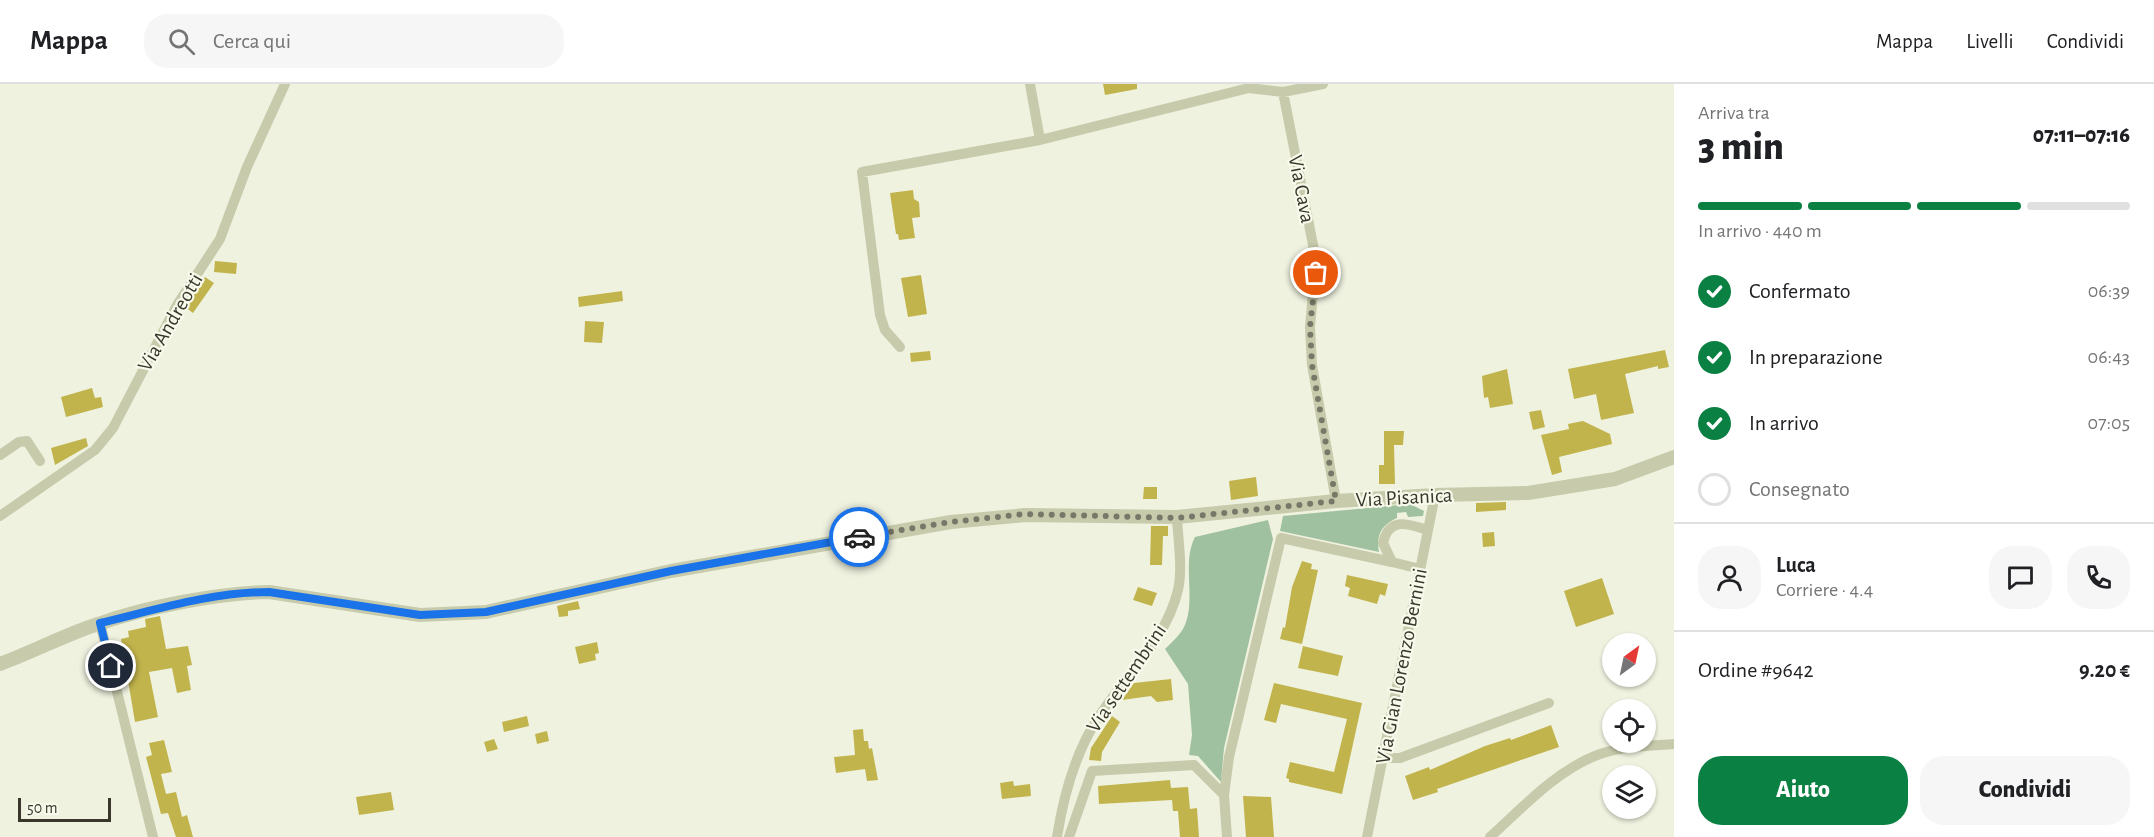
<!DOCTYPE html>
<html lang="it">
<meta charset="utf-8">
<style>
body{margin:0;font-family:"Alegreya Sans",sans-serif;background:#f6f6f6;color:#202124;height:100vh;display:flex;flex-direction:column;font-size:22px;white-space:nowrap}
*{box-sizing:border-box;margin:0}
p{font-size:20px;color:#757577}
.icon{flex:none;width:33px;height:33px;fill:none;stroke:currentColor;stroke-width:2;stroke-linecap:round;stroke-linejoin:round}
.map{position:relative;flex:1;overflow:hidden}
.drawer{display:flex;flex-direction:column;background:#fff;width:480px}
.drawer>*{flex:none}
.needle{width:39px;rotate:33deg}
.controls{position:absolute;left:1602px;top:549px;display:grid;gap:12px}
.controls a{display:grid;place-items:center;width:54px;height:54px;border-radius:50%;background:#fff;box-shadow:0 2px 4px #0004;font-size:30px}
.scale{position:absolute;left:18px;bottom:15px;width:93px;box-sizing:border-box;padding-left:6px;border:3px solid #38372a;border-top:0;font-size:16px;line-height:21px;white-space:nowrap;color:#38372a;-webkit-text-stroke:4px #f7faeb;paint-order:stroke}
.pin{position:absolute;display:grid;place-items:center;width:51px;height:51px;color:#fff;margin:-26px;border:3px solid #fff;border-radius:50%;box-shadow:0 2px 6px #0007}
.courier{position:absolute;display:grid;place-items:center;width:60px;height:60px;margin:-30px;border:4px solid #1a73e8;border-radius:50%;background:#fff;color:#222;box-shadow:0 2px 8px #0007}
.headline em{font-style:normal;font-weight:800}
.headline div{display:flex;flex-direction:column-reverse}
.headline{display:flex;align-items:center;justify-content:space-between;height:102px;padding:0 24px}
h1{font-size:39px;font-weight:800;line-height:45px}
.bar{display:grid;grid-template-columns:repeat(4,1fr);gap:9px 6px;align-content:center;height:72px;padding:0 24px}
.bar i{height:8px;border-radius:4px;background:#e0e0e0}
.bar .current{background:#0b8043}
.bar p{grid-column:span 4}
.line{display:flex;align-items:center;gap:15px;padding:0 24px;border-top:2px solid #e0e0e0}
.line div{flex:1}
.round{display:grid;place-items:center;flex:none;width:63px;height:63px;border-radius:24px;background:#f6f6f6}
ol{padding:0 24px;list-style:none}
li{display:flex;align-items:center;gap:18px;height:66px}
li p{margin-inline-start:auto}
li .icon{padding:6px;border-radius:50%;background:#0b8043;color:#fff;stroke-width:4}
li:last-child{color:#757577}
li i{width:33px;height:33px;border:3px solid #e0e0e0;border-radius:50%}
.primary-button{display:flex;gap:12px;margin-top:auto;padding:12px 24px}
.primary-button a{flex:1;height:69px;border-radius:24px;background:#0b8043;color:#fff;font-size:24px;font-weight:800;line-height:69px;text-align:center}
.primary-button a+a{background:#f6f6f6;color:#202124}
header{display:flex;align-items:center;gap:36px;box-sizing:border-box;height:84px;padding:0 30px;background:#fff;border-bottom:2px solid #e0e0e0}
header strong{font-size:28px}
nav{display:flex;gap:33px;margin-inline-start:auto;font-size:21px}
.search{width:420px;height:54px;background:#f6f6f6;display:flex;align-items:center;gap:15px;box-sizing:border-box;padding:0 21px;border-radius:24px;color:#757577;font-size:22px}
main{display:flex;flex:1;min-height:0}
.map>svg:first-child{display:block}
</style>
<header>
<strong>Mappa</strong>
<div class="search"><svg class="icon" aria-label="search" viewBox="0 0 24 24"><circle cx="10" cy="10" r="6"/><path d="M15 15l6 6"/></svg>Cerca qui</div>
<nav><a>Mappa</a><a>Livelli</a><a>Condividi</a></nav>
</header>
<main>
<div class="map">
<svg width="1674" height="753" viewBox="0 0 1674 753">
<rect width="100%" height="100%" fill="#eff2df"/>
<!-- green -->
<path fill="#a0c19f" d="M 1410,420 L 1424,427 L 1423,432 L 1408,433 L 1406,428 L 1397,429 L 1397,434 C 1381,441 1376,451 1379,468 L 1280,447 L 1283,432 Z
M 1268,436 L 1273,455 L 1224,664 L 1221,698 L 1198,672 L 1189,671 L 1192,651 L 1188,600 L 1165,565 C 1171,559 1180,551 1184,543 C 1197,516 1181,480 1195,453 Z"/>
<!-- building -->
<path fill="#c2b44d" d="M 1103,0 L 1137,0 L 1137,5 L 1105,11 Z
M 913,106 L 914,115 L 919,118 L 920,133 L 912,134 L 915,154 L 899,156 L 898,150 L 896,150 L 890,109 Z
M 215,177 L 237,179 L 236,190 L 214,188 Z
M 921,191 L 927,230 L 908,233 L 901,194 Z
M 205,193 L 214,199 L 193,229 L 185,223 Z
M 622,207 L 623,217 L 579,223 L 578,213 Z
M 585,237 L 604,238 L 602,259 L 584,258 Z
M 1665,266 L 1669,283 L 1658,285 L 1658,282 L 1625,290 L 1634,329 L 1601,336 L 1596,310 L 1574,315 L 1568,285 Z
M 930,267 L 931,276 L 911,278 L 910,269 Z
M 1507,285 L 1513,320 L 1490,324 L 1488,313 L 1484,314 L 1482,292 Z
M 92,304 L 95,314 L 101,313 L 103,323 L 66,333 L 61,313 Z
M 1541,326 L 1545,343 L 1533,346 L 1529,328 Z
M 1583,337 L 1610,350 L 1612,360 L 1559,373 L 1562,388 L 1552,391 L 1541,351 L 1569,345 L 1568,340 Z
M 1384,347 L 1404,347 L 1403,361 L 1394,361 L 1395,400 L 1379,400 L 1379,381 L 1384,381 Z
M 86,354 L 88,362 L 55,381 L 51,364 Z
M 1256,393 L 1258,412 L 1231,416 L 1229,397 Z
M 1144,403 L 1157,403 L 1157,415 L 1143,415 Z
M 1506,418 L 1506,426 L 1476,428 L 1476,419 Z
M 1151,442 L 1168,442 L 1168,452 L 1163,452 L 1162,481 L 1150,481 Z
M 1494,448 L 1495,462 L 1483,463 L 1482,449 Z
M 1302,477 L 1312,480 L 1311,485 L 1318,486 L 1302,560 L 1280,555 L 1283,543 L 1285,544 L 1292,503 Z
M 1347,491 L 1388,500 L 1385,512 L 1380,510 L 1377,520 L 1348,512 L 1350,504 L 1345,502 Z
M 1602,494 L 1614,530 L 1576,543 L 1564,507 Z
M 1138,503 L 1157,509 L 1152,522 L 1133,516 Z
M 578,517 L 580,525 L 568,527 L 568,532 L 559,533 L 557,522 Z
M 160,532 L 166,565 L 188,562 L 192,581 L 187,582 L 191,606 L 177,609 L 172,584 L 149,588 L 158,633 L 135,638 L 121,555 L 129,553 L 128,547 L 146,543 L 145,535 Z
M 597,558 L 599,569 L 595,570 L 596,576 L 579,580 L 575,563 Z
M 1303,562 L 1343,572 L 1338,592 L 1298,584 Z
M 1171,595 L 1173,616 L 1157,618 L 1151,612 L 1122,616 L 1134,599 Z
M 1274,599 L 1362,619 L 1342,710 L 1289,698 L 1289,695 L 1286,694 L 1290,678 L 1334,688 L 1347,635 L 1281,620 L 1276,639 L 1264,636 Z
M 527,632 L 529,642 L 504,648 L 502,638 Z
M 1112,632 L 1120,638 L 1102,668 L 1101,677 L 1089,676 L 1091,664 Z
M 1551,641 L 1559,663 L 1437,705 L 1438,708 L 1413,716 L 1405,692 L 1429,683 L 1430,686 L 1485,662 L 1510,654 L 1511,656 Z
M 863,645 L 864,657 L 868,657 L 869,665 L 872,664 L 878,696 L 867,697 L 865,685 L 836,689 L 834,673 L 855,671 L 853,646 Z
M 547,647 L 549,657 L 537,660 L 535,650 Z
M 494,655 L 498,665 L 487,668 L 484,658 Z
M 164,656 L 172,688 L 161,690 L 166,710 L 176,708 L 182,733 L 187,731 L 193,753 L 176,753 L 168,729 L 161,730 L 146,673 L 152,671 L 149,659 Z
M 1170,696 L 1171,704 L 1188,703 L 1190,725 L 1197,724 L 1199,753 L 1180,753 L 1178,727 L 1173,727 L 1172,716 L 1099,720 L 1098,702 Z
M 1013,697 L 1014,702 L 1030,700 L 1031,712 L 1002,715 L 1000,699 Z
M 391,708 L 394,726 L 359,731 L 356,713 Z
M 1243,712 L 1271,713 L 1274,753 L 1246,753 Z"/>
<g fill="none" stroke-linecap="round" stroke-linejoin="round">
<!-- minor -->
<path stroke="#c7caab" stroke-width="10" d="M 1283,8 L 1316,176 L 1310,243 L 1312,281 L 1336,417
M 1040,56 L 1249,4 L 1283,8 L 1323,0
M 900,263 L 885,246 L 880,231 L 862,88 L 1040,56 L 1030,0
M 0,371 L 19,358 L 27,357 L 40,377
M 0,432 L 95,366 L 113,344 L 177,221 L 220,155 L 247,83 L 285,0
M 1420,485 L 1392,478 L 1383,459 C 1389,432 1408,440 1428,446
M 100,539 L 153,753
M 1382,674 L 1400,674 L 1549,619
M 1057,753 C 1062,721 1071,686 1085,657 C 1110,604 1164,565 1178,506 C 1183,484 1178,457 1177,433
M 1069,753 L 1092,687 L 1194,681 L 1224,711
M 1227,753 L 1224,711 L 1229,673 L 1281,454 L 1392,478
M 1367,753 L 1435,411
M 1490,753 C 1523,723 1558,685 1600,670 C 1624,662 1650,662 1674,660"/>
<!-- tertiary -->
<path stroke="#c7caab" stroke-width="14" d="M 0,580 C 33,568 64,551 98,540 C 146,523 218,509 269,508 L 420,531 L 486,528 L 671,487 L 951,438 L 1025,431 L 1177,433 L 1336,417 L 1435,411 L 1528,409 L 1615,395 L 1674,373"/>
</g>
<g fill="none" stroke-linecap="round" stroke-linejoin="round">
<!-- done -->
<path stroke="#787869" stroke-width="6" stroke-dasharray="0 10.8" d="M 859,453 L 951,438 L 1025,430 L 1177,434 L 1336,417 L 1312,281 L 1310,243 L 1316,189"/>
<!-- route -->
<path stroke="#1a73e8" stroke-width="8" d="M 111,582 L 100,539 C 155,526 212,508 269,508 L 420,531 L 486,528 L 671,487 L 859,453"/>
</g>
<g text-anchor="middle" stroke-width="4.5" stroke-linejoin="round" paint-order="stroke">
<!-- street labels -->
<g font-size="21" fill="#38372a" stroke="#f7faeb">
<text transform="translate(1302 105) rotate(79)" y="7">Via Cava</text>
<text transform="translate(170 238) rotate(-60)" y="7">Via Andreotti</text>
<text transform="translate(1404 413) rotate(-3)" y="7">Via Pisanica</text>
<text transform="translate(1401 582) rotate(-79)" y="7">Via Gian Lorenzo Bernini</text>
<text transform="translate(1126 594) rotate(-56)" y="7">Via settembrini</text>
</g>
</g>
</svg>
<div class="controls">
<a><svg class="needle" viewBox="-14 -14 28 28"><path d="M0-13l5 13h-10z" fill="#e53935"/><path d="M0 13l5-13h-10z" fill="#757577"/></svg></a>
<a><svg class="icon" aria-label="locate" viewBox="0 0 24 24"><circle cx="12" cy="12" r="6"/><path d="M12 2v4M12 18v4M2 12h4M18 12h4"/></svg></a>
<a><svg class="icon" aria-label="layers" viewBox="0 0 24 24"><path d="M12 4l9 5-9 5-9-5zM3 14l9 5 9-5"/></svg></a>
</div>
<div class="scale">50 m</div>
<div class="pin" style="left:1316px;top:189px;background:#ea580c"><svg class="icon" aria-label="bag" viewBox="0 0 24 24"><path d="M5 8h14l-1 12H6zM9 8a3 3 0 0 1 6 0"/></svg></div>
<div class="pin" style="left:111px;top:582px;background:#1f2937"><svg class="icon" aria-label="home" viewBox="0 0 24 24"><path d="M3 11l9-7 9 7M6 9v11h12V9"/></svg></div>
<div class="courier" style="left:859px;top:453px"><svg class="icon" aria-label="car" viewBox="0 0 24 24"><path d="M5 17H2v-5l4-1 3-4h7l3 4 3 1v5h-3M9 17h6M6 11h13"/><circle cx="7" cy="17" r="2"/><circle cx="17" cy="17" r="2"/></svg></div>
</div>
<section class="drawer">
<div class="headline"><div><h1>3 min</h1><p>Arriva tra</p></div><em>07:11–07:16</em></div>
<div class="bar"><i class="current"></i><i class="current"></i><i class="current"></i><i></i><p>In arrivo · 440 m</p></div>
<ol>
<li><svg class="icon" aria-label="check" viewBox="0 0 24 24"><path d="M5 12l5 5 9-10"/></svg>Confermato<p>06:39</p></li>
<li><svg class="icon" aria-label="check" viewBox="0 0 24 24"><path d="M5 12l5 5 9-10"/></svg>In preparazione<p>06:43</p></li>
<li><svg class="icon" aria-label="check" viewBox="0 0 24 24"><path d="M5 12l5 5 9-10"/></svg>In arrivo<p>07:05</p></li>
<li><i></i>Consegnato</li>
</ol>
<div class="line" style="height:108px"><a class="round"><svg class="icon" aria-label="person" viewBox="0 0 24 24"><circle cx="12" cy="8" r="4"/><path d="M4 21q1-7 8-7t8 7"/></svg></a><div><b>Luca</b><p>Corriere · 4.4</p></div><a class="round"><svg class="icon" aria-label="chat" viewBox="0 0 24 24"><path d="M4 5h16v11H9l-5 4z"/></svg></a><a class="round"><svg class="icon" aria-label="phone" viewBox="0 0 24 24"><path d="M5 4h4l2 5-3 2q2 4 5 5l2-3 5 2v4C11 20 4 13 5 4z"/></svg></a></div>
<div class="line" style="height:78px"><div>Ordine #9642</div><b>9.20 €</b></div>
<div class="primary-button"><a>Aiuto</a><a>Condividi</a></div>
</section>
</main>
